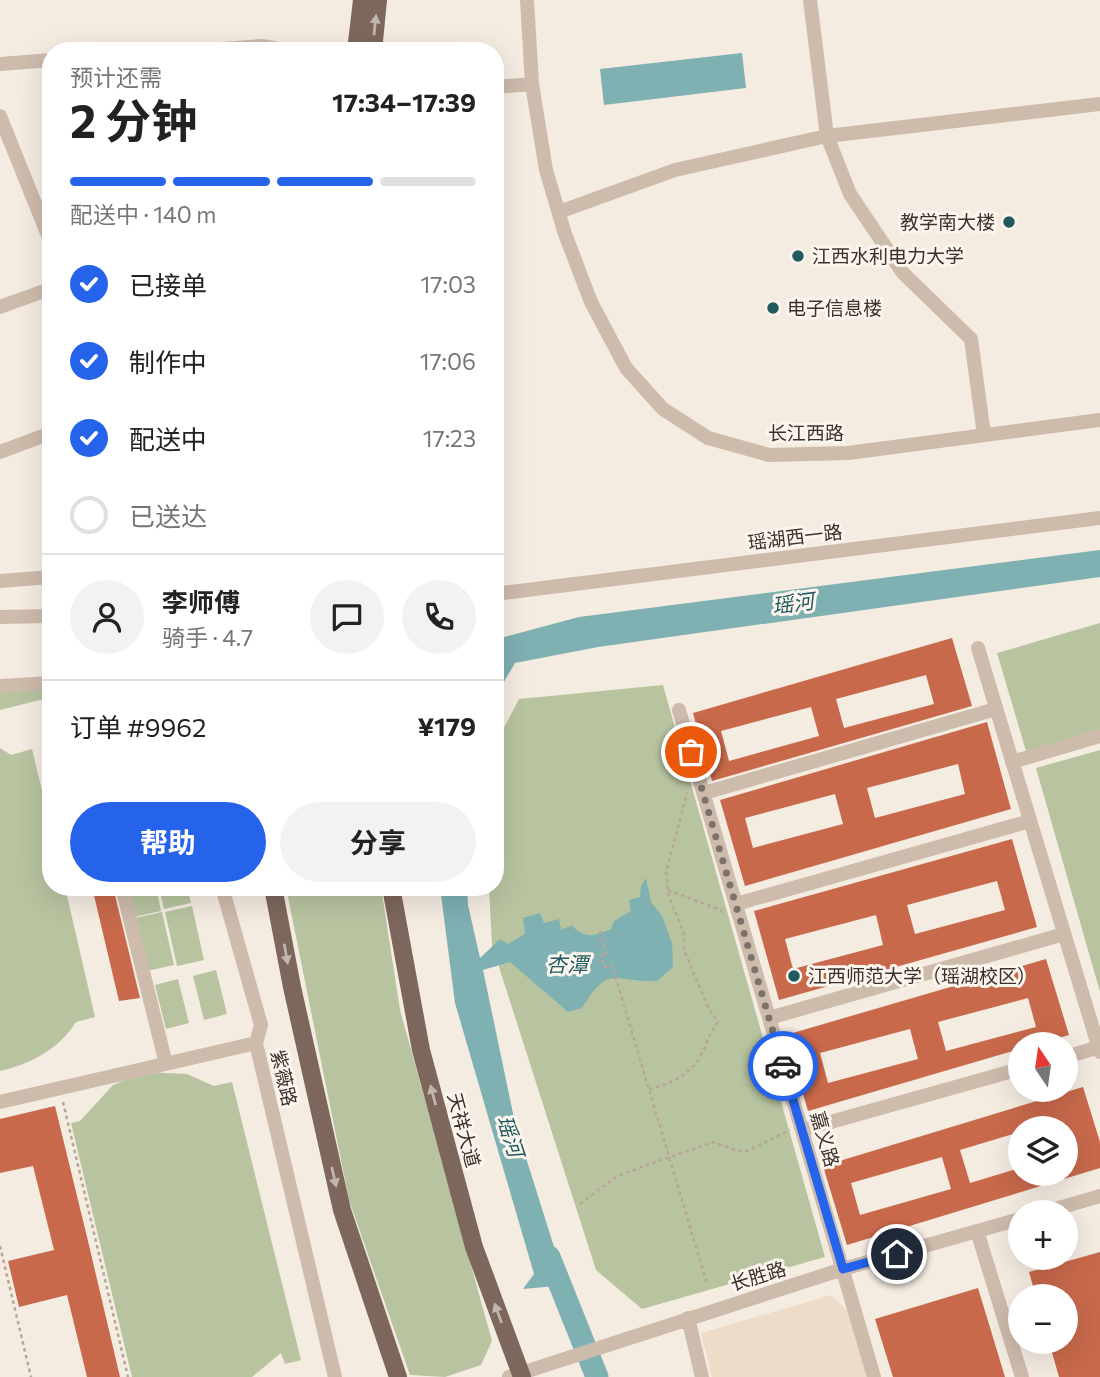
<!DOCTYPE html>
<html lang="zh">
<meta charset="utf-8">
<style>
body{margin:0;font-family:Commissioner,"Noto Sans SC",sans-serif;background:#f2f2f2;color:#222;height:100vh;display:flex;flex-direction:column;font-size:26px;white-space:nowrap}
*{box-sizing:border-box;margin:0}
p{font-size:23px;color:#767676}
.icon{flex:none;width:38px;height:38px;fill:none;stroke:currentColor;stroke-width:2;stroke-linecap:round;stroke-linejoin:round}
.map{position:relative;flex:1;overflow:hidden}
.side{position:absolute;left:42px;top:42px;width:462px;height:854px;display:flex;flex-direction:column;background:#fff;border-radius:28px;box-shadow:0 7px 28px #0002}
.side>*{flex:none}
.needle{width:46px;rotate:347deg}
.fabs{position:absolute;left:1008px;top:1032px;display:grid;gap:14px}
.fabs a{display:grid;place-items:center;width:70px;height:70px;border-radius:50%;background:#fff;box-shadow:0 7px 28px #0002;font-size:35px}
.pin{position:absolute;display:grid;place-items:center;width:60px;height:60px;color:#fff;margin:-30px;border:4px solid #fff;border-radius:50%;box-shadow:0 2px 7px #0007}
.courier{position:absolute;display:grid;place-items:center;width:70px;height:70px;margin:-35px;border:5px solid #2563eb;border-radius:50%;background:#fff;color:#222;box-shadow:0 2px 9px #0007}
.headline em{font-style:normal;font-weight:700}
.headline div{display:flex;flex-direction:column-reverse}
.headline{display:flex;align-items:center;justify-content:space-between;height:119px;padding:0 28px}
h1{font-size:46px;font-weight:700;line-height:52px}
.bar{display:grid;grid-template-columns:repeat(4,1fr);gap:10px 7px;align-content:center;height:84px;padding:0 28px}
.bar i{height:9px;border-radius:5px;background:#e0e0e0}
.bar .current{background:#2563eb}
.bar p{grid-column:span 4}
.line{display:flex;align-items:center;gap:18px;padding:0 28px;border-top:2px solid #e0e0e0}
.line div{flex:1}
.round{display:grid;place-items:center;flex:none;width:74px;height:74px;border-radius:37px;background:#f2f2f2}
ol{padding:0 28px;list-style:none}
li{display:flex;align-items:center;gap:21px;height:77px}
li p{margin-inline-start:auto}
li .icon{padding:7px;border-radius:50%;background:#2563eb;color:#fff;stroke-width:4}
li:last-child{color:#767676}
li i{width:38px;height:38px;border:4px solid #e0e0e0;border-radius:50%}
.primary-button{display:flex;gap:14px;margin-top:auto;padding:14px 28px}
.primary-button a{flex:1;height:80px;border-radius:42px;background:#2563eb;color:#fff;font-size:28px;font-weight:700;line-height:80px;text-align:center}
.primary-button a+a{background:#f2f2f2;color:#222}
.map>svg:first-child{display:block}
</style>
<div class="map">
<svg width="1100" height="1377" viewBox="0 0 1100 1377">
<rect width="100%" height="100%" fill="#f4ebe1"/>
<!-- green -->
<path fill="#b8c4a0" d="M 1100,623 L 1100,730 L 1026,751 L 997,653 Z
M 663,685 L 825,1257 L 642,1309 L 596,1270 L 492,945 L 489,887 L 495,887 L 495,745 L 519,699 Z
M 41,686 L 44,699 L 0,710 L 0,688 Z
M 0,748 L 11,755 L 32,749 L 51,827 L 51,887 L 65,887 L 95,1017 L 76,1022 C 59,1049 31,1064 0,1071 Z
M 1100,750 L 1100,992 L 1036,768 Z
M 127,887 L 156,887 L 161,911 L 134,917 Z
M 159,887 L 187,887 L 191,903 L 164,909 Z
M 286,887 L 381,887 L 400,1010 L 492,1341 L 481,1365 L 445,1377 L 410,1375 L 349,1200 Z
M 192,906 L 204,960 L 177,966 L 165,912 Z
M 162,912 L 174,965 L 147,971 L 135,918 Z
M 216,970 L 227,1014 L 204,1020 L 193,976 Z
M 178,979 L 189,1023 L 166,1029 L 155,985 Z
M 145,1072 L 187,1074 L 214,1086 L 232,1082 L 301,1360 L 285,1364 L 281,1353 L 252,1377 L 132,1377 L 71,1123 L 80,1121 L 113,1085 Z"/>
<!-- plaza -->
<path fill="#ecdcc8" d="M 831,1295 L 848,1311 L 867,1377 L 712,1377 L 701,1333 Z"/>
<!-- water -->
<path fill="#7fb0b2" d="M 742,53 L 746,88 L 604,105 L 600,69 Z
M 1100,550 L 1100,577 L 598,647 L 515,663 L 495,697 L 497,639 L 579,617 Z
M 646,878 L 651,902 L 662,916 L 672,943 L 673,967 L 657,981 C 612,982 609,964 582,1008 L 568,1012 L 510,962 L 483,970 L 515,1123 L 566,1285 L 523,1289 L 534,1274 L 455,1003 L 440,887 L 467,887 L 468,905 L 480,958 L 500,939 L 508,944 L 525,934 L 523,918 L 540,913 L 544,923 L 559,919 L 561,930 L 572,925 C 583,940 597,935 611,929 L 614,921 L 631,911 L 629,900 L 640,897 L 641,886 Z"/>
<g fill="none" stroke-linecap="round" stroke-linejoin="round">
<!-- river -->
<path stroke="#7fb0b2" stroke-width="23" d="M 549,1257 L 597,1377"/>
</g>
<!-- building -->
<path fill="#c8694b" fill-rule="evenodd" d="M 952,638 L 972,706 L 712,781 L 693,713 ZM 926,675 L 934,704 L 844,728 L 836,699 ZM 811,707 L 819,736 L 729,761 L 721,731 Z
M 987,722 L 1011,809 L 745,886 L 720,800 ZM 958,764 L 965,794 L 875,818 L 867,788 ZM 835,794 L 843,824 L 753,848 L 745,818 Z
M 1012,839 L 1037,927 L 779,1000 L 754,911 ZM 997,881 L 1005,910 L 915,934 L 907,905 ZM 876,915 L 883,945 L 793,969 L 785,939 Z
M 92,887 L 113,887 L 140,998 L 119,1001 Z
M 1046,959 L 1069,1035 L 1035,1045 L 1020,1045 L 1020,1049 L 808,1111 L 786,1035 ZM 1028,998 L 1036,1027 L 946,1051 L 938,1022 ZM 910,1029 L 918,1059 L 828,1083 L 820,1053 Z
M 1083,1087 L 1100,1142 L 1100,1168 L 847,1245 L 823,1166 ZM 1049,1124 L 1051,1129 L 1066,1129 L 1066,1174 L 1020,1174 L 1020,1168 L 970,1183 L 960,1150 L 1020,1132 L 1020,1129 ZM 942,1157 L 951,1189 L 860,1215 L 851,1183 Z
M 55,1106 L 88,1241 L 120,1377 L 87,1377 L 67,1295 L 19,1307 L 8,1261 L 54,1250 L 33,1166 L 0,1173 L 0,1119 Z
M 1100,1252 L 1100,1377 L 1059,1377 L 1049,1342 L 1066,1342 L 1066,1297 L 1036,1297 L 1029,1272 Z
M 978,1288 L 1005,1377 L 893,1377 L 875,1319 Z"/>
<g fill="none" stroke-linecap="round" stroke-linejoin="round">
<!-- path -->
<path stroke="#b9a596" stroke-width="2.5" stroke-dasharray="3.5 3.5" stroke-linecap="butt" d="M 668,890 L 723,911
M 600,931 L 607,955 L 601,956 L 604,967 L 612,965 L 707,1284
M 649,1089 C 669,1084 689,1076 700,1057 C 707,1044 708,1035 718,1022 L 708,1007 L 684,950 L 684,934 L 669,896 L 666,872 L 687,793
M 63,1102 L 128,1377
M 580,1204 L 617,1176 L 670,1157 L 713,1142 L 738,1151 L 747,1151 L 790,1130
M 0,1246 L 31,1377"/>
<!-- minor -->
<path stroke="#cdbbac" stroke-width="14" d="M 527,0 L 532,84
M 810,0 L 827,136 L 850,194 L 903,273 L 971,339 L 984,435
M 193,51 L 262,46 L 290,51
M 0,64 L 51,60
M 495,87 L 532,84 L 546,170 L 565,234 L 591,302 L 626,368 L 663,409 L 708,438 L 769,455 L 848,453 L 1100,420
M 0,116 L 51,243
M 559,212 L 675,170 L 827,136 L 1100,104
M 0,307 L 44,291
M 0,452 L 51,433
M 0,581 L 51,577
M 495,594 L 1100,518
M 0,617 L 51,616
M 978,648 L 1100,1052
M 0,686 L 51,683
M 679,710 L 874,1377
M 1012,762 L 1100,736
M 704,793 L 996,709
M 122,887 L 166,1064
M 222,887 L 261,1025 L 256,1043
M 736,904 L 1030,821
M 769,1018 L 1064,934
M 1066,1057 L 1099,1047
M 0,1102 L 256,1043 L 335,1377
M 802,1130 L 1020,1069
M 1042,1213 L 1100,1196
M 977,1231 L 1022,1377
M 688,1318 L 702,1377
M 509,1377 L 843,1269 L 1020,1219"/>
<!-- major -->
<path stroke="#7d675c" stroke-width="18" d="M 356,51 L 362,0
M 373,51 L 378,0
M 273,887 L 292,987 L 342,1210 L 398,1377
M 391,887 L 421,1050 L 474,1247 L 522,1377"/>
</g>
<!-- one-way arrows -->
<defs><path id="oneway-solid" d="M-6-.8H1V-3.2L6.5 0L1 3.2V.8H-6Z" transform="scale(1.75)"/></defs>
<g fill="#c2b5ac">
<use href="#oneway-solid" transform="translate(375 25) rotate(-84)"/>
<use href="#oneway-solid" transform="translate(286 954) rotate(80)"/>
<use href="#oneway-solid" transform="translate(433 1095) rotate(-105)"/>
<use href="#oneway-solid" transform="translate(334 1177) rotate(77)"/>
<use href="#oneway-solid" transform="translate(498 1313) rotate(-110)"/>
</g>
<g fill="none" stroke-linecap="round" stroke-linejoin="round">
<!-- done -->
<path stroke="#7c716b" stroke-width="7" stroke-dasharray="0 12.6" d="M 691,752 L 783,1066"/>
<!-- route -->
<path stroke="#2563eb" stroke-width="9" d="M 783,1066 L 843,1269 L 897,1254"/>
</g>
<!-- markers -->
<g fill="#1f5a5e" stroke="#fbf5ee" stroke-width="2.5">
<circle cx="1009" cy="222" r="7"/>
<circle cx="798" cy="256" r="7"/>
<circle cx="773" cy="308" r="7"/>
<circle cx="794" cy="976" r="7"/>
</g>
<g text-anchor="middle" stroke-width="6" stroke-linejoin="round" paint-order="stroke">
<!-- poi labels -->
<g font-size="19" fill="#3b302b" stroke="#fbf5ee" text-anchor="start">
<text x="995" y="229" text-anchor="end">教学南大楼</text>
<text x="812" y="263">江西水利电力大学</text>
<text x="787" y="315">电子信息楼</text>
<text x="808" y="983">江西师范大学（瑶湖校区）</text>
</g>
<!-- street labels -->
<g font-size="19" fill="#3b302b" stroke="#fbf5ee">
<text x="806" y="440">长江西路</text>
<text transform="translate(795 537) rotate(-7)" y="7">瑶湖西一路</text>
<text transform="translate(284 1078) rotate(77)" y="7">紫薇路</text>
<text transform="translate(464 1130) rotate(75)" y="7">天祥大道</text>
<text transform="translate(825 1139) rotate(74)" y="7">嘉义路</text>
<text transform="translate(758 1276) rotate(-17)" y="7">长胜路</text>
</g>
<!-- water labels -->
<g font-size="21" font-style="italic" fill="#1f5a5e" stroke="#fbf5ee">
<text transform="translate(793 604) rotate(-8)" y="7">瑶河</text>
<text x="567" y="972">杏潭</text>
<text transform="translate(510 1136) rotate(72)" y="7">瑶河</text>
</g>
</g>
</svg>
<div class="fabs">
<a><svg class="needle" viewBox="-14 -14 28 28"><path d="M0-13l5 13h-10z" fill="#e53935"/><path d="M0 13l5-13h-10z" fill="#767676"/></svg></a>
<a><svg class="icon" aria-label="layers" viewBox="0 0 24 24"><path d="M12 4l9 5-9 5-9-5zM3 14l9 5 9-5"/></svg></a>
<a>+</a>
<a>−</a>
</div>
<div class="pin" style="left:691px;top:752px;background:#ea580c"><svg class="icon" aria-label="bag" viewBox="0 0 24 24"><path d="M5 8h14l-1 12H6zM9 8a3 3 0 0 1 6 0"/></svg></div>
<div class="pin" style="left:897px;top:1254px;background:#1f2937"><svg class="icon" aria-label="home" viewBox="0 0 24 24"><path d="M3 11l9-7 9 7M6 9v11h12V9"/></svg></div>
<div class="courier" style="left:783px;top:1066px"><svg class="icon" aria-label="car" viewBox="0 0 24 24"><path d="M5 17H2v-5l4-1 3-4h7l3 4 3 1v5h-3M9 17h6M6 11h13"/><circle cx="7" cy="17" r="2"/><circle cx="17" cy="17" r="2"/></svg></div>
<section class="side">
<div class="headline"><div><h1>2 分钟</h1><p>预计还需</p></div><em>17:34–17:39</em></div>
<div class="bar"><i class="current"></i><i class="current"></i><i class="current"></i><i></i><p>配送中 · 140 m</p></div>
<ol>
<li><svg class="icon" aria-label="check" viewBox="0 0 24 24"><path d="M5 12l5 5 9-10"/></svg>已接单<p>17:03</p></li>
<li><svg class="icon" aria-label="check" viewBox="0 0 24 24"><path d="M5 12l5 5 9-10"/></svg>制作中<p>17:06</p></li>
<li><svg class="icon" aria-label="check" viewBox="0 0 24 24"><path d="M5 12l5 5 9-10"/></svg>配送中<p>17:23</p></li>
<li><i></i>已送达</li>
</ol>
<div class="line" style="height:126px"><a class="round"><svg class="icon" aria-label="person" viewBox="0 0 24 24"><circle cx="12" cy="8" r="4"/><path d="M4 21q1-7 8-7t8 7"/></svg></a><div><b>李师傅</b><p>骑手 · 4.7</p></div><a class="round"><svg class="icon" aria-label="chat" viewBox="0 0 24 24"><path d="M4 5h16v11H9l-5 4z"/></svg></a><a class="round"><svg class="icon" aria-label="phone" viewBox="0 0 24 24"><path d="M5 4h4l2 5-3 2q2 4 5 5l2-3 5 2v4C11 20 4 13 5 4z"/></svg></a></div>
<div class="line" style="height:91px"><div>订单 #9962</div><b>¥179</b></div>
<div class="primary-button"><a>帮助</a><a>分享</a></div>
</section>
</div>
